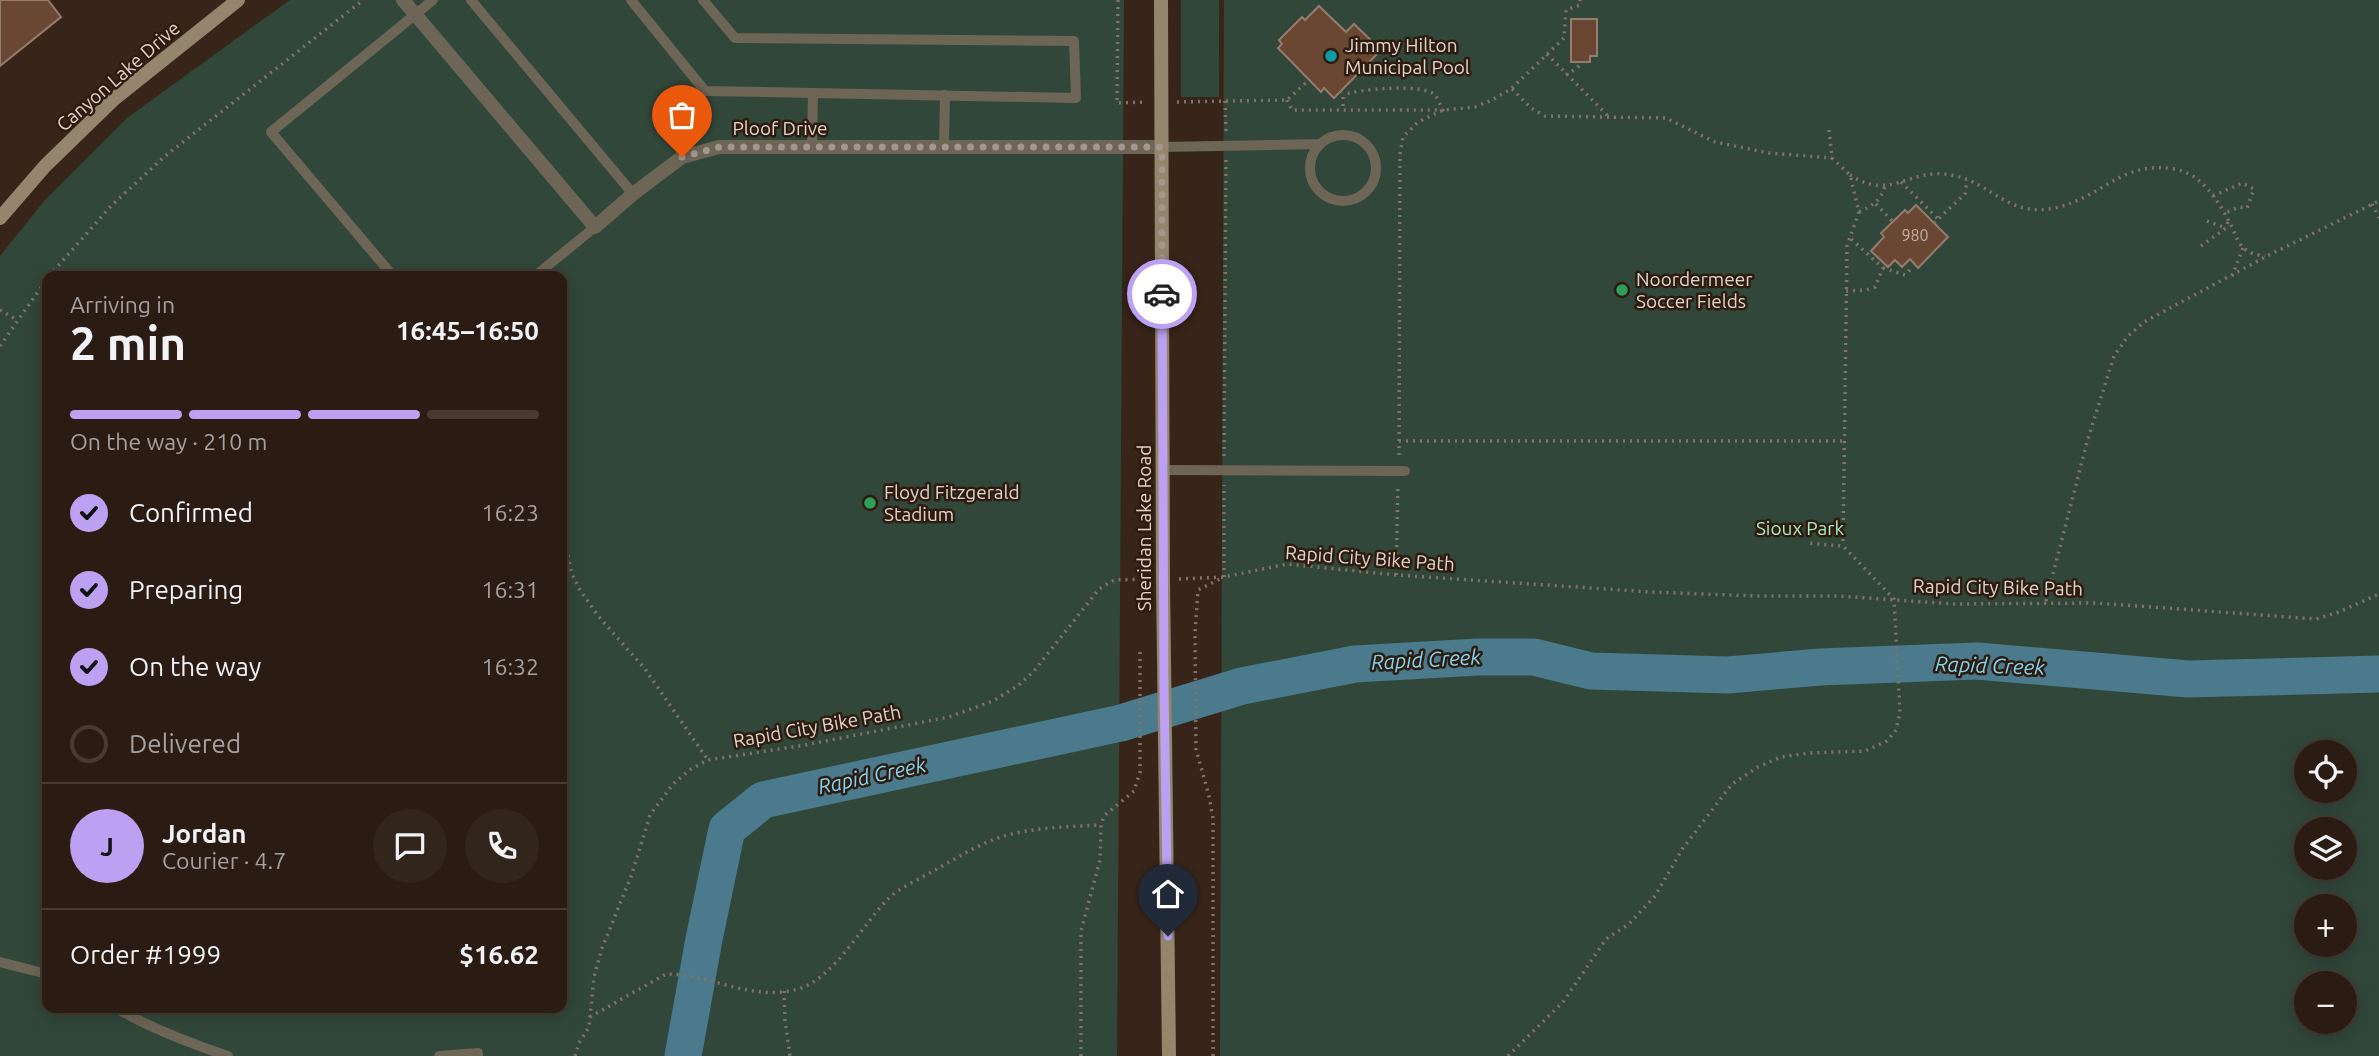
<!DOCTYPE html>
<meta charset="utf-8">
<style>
body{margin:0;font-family:Ubuntu,sans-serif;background:#32251c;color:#f1f3f6;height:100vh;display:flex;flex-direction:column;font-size:26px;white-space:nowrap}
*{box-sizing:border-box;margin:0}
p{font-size:23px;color:#a5a1a0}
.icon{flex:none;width:38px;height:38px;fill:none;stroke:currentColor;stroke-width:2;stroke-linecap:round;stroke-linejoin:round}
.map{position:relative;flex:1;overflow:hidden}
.side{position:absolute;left:42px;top:271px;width:525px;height:742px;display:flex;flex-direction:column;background:#2a1c13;border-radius:14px;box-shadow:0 4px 18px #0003,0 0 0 2px #463a33}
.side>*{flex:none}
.fabs{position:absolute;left:2294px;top:740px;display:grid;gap:14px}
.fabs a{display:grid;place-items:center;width:63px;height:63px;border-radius:50%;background:#2a1c13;box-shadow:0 4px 18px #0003,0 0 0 2px #463a33;font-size:35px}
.pin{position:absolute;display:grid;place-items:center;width:60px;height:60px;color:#fff;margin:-72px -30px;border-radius:50% 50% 50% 0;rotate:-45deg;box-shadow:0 0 7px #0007}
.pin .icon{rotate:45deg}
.courier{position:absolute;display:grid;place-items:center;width:70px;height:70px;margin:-35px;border:5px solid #bca0f2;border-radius:50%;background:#fff;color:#222;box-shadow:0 2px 9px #0007}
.overview em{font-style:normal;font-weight:700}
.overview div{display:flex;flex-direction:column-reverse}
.overview{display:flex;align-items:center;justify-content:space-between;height:119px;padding:0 28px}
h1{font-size:46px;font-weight:700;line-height:52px}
.bar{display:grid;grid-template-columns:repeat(4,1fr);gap:10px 7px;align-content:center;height:84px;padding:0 28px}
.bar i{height:9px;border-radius:5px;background:#463a33}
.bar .active{background:#bca0f2}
.bar p{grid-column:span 4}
.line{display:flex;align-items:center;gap:18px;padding:0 28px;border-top:2px solid #463a33}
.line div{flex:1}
.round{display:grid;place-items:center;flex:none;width:74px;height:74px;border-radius:37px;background:#32251c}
ol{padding:0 28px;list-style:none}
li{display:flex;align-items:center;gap:21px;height:77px}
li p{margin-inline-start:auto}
li .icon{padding:7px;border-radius:50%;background:#bca0f2;color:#111;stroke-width:4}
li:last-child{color:#a5a1a0}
li i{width:38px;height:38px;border:4px solid #463a33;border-radius:50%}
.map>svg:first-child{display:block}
</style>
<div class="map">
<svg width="2379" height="1056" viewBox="0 0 2379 1056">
<rect width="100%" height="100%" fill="#382519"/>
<!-- green -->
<path fill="#31473a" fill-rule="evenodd" d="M 290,0 L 1124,0 L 1117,1056 L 0,1056 L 0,256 L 45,200 L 127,118 ZM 47,276 L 562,276 L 562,1008 L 47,1008 Z
M 1181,0 L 1219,0 L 1219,97 L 1181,97 Z
M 1224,0 L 2379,0 L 2379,1056 L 1220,1056 ZM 2306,752 L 2345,752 L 2345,791 L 2306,791 ZM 2306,830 L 2345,830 L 2345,868 L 2306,868 ZM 2306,906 L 2345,906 L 2345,945 L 2306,945 ZM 2306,984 L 2345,984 L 2345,1022 L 2306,1022 Z"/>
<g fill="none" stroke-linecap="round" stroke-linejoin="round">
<!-- river -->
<path stroke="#4a7a8b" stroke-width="37" d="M 683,1056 L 704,939 L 727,829 L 763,800 L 1121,723 L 1242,686 L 1355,664 L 1478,657 L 1534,657 L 1591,671 L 1728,675 L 1820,667 L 1977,661 L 2188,679 L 2379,674"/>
</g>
<!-- building -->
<path fill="#6a4732" stroke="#957c6e" stroke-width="2" d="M 0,0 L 48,0 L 61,17 L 0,66 Z
M 1319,6 L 1346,32 L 1354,24 L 1381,50 L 1334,98 L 1324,88 L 1321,92 L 1278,48 L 1282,44 L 1279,40 L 1302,17 L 1305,20 Z
M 1571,19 L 1597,19 L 1597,56 L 1590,56 L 1590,62 L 1571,62 Z
M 1916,205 L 1948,237 L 1918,268 L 1910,259 L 1902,267 L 1895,260 L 1888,267 L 1871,251 L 1884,237 L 1881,233 L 1905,210 L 1908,213 Z"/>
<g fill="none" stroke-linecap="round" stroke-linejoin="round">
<!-- path -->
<path stroke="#837268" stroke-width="3.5" stroke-dasharray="2 5" stroke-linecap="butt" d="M 1118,0 L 1117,103 L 1145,102
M 1547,54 L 1608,116
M 1566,75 L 1577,68 L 1582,62
M 1512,89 L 1531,108 L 1545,116 L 1666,118 L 1715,142 L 1769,153 L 1832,158
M 1340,91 L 1343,95 L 1343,110
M 1287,100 L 1292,110 L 1443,110 C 1440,105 1438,99 1435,95 C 1423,83 1359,89 1343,95
M 1225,101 L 1226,131
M 1177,102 L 1287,100 L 1309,80
M 1829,130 L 1832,158 L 1850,175 L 1859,212 L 1847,246 L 1843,546
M 1850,175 C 1892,202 1908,167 1951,175 C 1992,182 2007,218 2055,208 C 2101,198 2122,160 2174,169 C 2203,174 2219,202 2232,227 C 2235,234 2239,245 2245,249 C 2251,254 2258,255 2265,256
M 1901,182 L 1938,219
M 2213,196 L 2242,183 L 2254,189 L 2247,208 L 2239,207 L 2225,213
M 1876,204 L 1893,222
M 2372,204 L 2379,218
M 1859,212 C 1873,205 1880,202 1885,186
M 2207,221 L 2226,228
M 1934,223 L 1965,194 L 1967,180
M 2201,246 L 2226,228 L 2228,222
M 1883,268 L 1905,275 L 1913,267
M 49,276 L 111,206 L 164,157 L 363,0
M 2232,276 L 2243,248
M 1846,291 L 1866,290 L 1875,287 L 1883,268 L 1850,238
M 0,310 L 17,320
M 0,346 L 47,279
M 1399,441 L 1844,441
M 1399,455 L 1400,154 L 1403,137 L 1418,122 L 1443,110 L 1475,107 L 1492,100 L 1511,89 L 1564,38 L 1566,10 L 1580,5 L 1580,0
M 1224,456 L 1226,159
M 562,528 L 572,574 L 580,590 L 599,617 L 645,669 L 708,760
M 1396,575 L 1398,484
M 1224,577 L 1224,485
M 1179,579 L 1224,577 L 1287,564 L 1396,575 L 1651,592 L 1756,596 L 1839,596 L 1954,604 L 2097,603 L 2316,619 L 2339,612 L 2379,594
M 2046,601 L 2087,442 L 2114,356 L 2128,336 L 2144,322 L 2267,256 L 2379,201
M 784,991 L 785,1020 L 790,1056
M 590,1017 L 666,974 C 710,974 752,1002 798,989 C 834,979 862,925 888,899 C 900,887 918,880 933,871 C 952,861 970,849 990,841 C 1025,827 1064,827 1101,825
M 575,1056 L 579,1043 L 589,1027 L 594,977 L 602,948 L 632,874 L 650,815 L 673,784 L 691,769 L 708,760 L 805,745 L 949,717 L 993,701 L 1019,685 L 1034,671 L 1099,589 L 1114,580 L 1147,579
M 1081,1056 L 1081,931 L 1100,860 L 1101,825 L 1104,816 L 1134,791 L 1140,772 L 1140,648
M 1213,1056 L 1213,818 L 1209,796 L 1196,749 L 1195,633 L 1198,590 L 1222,578
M 1508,1056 L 1563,1002 L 1606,939 L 1629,924 L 1655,896 L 1683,848 L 1732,784 L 1758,767 L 1781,757 L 1808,753 L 1865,751 L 1887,741 L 1896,730 L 1900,712 L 1894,599 L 1843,546 L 1806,543"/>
<!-- lane -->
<path stroke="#6d6555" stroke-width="10" d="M 471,0 L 633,194
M 631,0 L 705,91 L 1076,98 L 1074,41 L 735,38 L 703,0
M1310 168a33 33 0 1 1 66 0a33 33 0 1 1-66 0Z
M 812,147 L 813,93
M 944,147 L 945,95
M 1162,147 L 1320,144
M 393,276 L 271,132 L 433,0
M 535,276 L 595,227
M 1163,470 L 1405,471
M 0,962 L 47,974
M 116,1008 C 152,1029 189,1043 228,1056
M 439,1056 L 478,1053 L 478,1056"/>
<!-- street -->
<path stroke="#6d6555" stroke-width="14" d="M 403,0 L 595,227 L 633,194 L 682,157 L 719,147 L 1162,147"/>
<!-- secondary -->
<path stroke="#93866d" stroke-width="14" d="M 1161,0 L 1163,580 L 1169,1056
M 0,218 L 45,166 L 114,99 L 238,0"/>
</g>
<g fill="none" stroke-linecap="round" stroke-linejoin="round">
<!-- done -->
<path stroke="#a5968d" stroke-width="7" stroke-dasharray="0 12.6" d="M 682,157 L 719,147 L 1162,147 L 1162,294"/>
<!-- route -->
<path stroke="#bca0f2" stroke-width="9" d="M 1162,294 L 1164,688 L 1168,936"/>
</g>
<!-- markers -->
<circle fill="#0f9aa8" stroke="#2e1b0f" stroke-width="2.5" cx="1331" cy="56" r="7"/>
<g fill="#2e9e5b" stroke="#2e1b0f" stroke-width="2.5">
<circle cx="1622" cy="290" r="7"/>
<circle cx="870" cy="503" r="7"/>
</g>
<g text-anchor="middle" stroke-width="5" stroke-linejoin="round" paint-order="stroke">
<!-- number labels -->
<g font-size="16" fill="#c2b0a5">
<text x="1915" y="241">980</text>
</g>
<!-- poi labels -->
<g font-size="19" fill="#e0d3cb" stroke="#2e1b0f" text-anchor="start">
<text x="1345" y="52">Jimmy Hilton<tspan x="1345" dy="22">Municipal Pool</tspan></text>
<text x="1636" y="286">Noordermeer<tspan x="1636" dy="22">Soccer Fields</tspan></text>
<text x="884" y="499">Floyd Fitzgerald<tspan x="884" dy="22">Stadium</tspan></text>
</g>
<!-- street labels -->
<g font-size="19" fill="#e0d3cb" stroke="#2e1b0f">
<text transform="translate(118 76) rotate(-41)" y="7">Canyon Lake Drive</text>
<text x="780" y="135">Ploof Drive</text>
<text transform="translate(1144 528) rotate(-90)" y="7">Sheridan Lake Road</text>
<text transform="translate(1370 558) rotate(4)" y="7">Rapid City Bike Path</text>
<text transform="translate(1998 587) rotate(1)" y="7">Rapid City Bike Path</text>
<text transform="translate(817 726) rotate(-10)" y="7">Rapid City Bike Path</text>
</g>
<!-- park labels -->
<g font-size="19" fill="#a8ecc4" stroke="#2e1b0f">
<text x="1800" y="535">Sioux Park</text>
</g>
<!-- water labels -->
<g font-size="21" font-style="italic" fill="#82d3ef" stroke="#2e1b0f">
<text transform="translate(1426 660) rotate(-3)" y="7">Rapid Creek</text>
<text transform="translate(1990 666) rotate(2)" y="7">Rapid Creek</text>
<text transform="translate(872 776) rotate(-12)" y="7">Rapid Creek</text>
</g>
</g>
</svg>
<div class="fabs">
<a><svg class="icon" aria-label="locate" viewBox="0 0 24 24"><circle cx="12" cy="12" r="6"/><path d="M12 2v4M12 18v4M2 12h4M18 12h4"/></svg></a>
<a><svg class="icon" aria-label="layers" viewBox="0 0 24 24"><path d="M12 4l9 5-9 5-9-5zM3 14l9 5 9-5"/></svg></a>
<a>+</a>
<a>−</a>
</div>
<div class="pin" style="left:682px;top:157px;background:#ea580c"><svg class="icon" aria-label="bag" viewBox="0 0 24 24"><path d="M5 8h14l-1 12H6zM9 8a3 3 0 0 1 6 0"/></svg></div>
<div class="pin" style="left:1168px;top:936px;background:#1f2937"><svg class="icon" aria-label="home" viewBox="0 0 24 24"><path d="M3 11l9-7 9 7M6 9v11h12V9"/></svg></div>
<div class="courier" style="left:1162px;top:294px"><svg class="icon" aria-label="car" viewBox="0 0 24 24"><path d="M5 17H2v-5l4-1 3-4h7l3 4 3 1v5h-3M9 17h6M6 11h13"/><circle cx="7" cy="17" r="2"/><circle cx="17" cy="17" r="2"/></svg></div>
<section class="side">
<div class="overview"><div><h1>2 min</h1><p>Arriving in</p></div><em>16:45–16:50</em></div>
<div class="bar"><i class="active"></i><i class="active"></i><i class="active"></i><i></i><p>On the way · 210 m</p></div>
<ol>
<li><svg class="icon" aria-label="check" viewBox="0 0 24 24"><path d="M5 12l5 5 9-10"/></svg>Confirmed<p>16:23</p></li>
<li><svg class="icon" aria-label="check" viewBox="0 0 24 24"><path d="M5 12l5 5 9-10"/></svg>Preparing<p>16:31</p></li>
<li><svg class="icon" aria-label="check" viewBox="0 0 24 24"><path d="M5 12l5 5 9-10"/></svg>On the way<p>16:32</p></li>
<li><i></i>Delivered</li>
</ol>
<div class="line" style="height:126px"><b class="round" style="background:#bca0f2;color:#111">J</b><div><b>Jordan</b><p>Courier · 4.7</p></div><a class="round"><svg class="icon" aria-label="chat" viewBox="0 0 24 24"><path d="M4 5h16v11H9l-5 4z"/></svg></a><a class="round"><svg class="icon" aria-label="phone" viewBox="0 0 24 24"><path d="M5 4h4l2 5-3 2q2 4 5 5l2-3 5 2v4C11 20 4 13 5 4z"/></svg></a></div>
<div class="line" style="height:91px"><div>Order #1999</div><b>$16.62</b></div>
</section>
</div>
